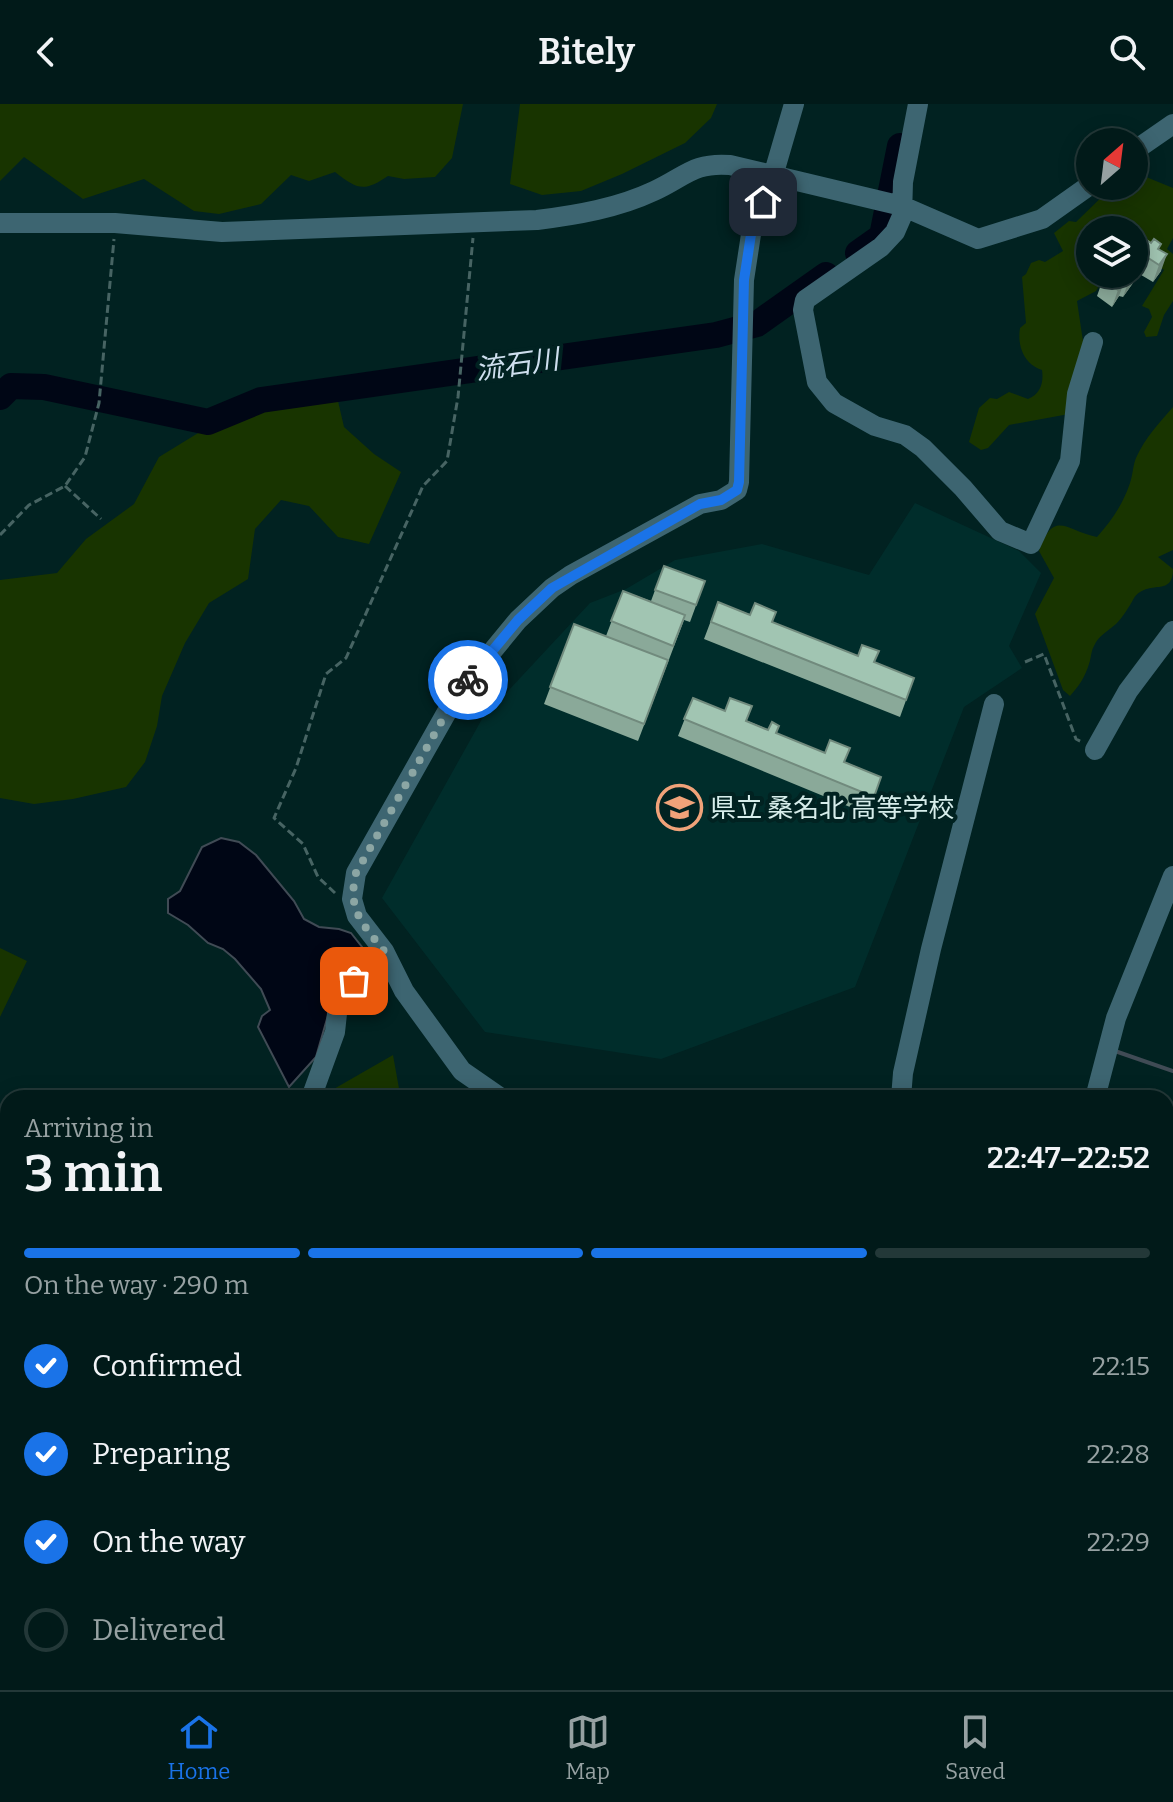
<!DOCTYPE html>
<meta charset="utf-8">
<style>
body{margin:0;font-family:Bitter,"Noto Sans JP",serif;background:#0f2726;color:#f1f3f6;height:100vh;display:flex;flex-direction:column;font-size:30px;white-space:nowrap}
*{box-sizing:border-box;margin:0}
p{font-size:26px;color:#96a1a2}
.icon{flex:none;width:44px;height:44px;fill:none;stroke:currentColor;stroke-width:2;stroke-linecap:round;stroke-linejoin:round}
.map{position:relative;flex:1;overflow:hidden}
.details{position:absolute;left:0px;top:986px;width:1174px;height:600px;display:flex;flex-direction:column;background:#011a19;border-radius:24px 24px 0 0;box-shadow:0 4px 20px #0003,0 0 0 2px #233838}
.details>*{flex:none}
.needle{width:52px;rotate:28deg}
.controls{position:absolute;left:1076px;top:24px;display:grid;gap:16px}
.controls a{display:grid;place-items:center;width:72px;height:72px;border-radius:50%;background:#011a19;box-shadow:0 4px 20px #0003,0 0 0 2px #233838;font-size:40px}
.pin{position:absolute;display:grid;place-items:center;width:68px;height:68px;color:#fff;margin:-34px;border-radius:16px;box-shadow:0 4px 12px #0006}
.courier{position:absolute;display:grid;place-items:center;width:80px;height:80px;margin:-40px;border:6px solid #1a73e8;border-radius:50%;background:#fff;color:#222;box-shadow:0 2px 10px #0007}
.headline em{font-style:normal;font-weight:600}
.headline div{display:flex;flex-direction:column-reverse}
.headline{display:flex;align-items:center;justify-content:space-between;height:136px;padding:0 24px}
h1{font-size:52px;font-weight:600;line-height:60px}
.bar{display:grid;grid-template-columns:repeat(4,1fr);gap:12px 8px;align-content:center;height:96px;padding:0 24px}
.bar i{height:10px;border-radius:6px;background:#233838}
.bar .active{background:#1a73e8}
.bar p{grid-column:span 4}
ol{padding:0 24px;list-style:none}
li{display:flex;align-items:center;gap:24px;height:88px}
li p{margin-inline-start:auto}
li .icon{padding:8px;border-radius:50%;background:#1a73e8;color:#fff;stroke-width:4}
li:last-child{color:#96a1a2}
li i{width:44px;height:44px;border:4px solid #233838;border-radius:50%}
header{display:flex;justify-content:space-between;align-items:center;height:104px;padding:0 24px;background:#011a19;font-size:36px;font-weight:600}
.dock{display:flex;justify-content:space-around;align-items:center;height:112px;border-top:2px solid #233838;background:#011a19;font-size:22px;color:#96a1a2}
.dock a{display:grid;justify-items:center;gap:4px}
.dock .active{color:#1a73e8}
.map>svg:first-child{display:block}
</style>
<header><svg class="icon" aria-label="back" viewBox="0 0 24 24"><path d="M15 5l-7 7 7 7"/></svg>Bitely<svg class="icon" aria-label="search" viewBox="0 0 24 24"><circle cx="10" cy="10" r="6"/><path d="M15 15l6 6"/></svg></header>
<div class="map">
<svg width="1173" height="1586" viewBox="0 0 1173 1586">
<rect width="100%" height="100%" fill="#012221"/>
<!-- built -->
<path fill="#002d2b" d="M 915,399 L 1019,447 L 1041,469 L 1009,542 L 1022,564 L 964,603 L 855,883 L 661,955 L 485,928 L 382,794 L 482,615 L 590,499 L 626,485 L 675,456 L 762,440 L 869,471 Z"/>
<!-- green -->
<path fill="#183400" d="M 0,0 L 463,0 L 452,54 L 435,73 L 404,75 L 388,72 C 364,88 358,86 335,68 L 309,77 L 291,71 L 261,100 L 219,110 L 194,107 L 144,75 L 83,95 L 24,53 L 0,77 Z
M 520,0 L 717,0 L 711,14 L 685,39 L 622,70 L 581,87 L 542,91 L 510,80 Z
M 1134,68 L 1173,84 L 1173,134 L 1167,145 L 1173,150 L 1173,197 L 1164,211 L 1157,232 L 1146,233 L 1144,228 L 1152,213 L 1149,205 L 1142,202 L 1164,166 L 1134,144 L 1134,126 L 1090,126 L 1090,170 L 1106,170 L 1096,187 L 1077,197 L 1084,244 L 1069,310 L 1009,321 L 988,344 L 981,346 L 969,338 L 979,304 L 990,294 L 997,295 L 1009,288 L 1028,295 C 1040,290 1044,279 1042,266 C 1024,260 1017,242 1020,224 L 1026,219 L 1022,173 L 1026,170 L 1031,159 L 1039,156 L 1045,158 L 1063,147 L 1054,129 L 1069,117 L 1076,118 L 1113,82 L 1134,82 Z
M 318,293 L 338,297 L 344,323 L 374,350 L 401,368 L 369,440 L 338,433 L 309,402 L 281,396 L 255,425 L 248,475 L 209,499 L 185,539 L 162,592 L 157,622 L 145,658 L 126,683 L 73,695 L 34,700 L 0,694 L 0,476 L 57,469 L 86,435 L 134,400 L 159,353 L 208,323 L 264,299 Z
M 1173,303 L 1173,446 L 1158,453 L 1173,465 C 1173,494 1149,474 1134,494 C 1129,503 1123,513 1116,520 C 1108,527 1098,532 1094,542 C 1091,547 1091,555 1089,560 C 1085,573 1079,582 1070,592 L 1063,586 L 1035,510 L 1054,474 L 1039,447 C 1054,404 1066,427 1097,433 C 1112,416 1123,400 1130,379 C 1133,370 1133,361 1136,354 C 1145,334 1159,319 1173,303 Z
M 0,844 L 27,857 L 0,913 Z
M 393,951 L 400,990 L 407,994 L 326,994 L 332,986 Z
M 0,1173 L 8,1178 L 8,1522 L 0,1519 Z
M 693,1578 L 792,1578 L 793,1579 L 792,1586 L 688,1586 Z"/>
<!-- water -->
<path fill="#000615" stroke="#404b55" stroke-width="2" d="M 221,734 L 239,738 L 256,751 L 294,797 L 304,815 L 319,823 L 339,825 L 351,829 L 362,843 L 358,856 L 333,894 L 316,953 L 289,983 L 258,923 L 262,912 L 270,906 L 261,885 L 235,855 L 223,845 L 208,839 L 188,821 L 168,809 L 168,795 L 180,787 L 202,743 Z
M 144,1578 L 357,1578 L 359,1586 L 144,1586 L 142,1584 Z"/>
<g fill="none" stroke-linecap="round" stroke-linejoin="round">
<!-- stream -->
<path stroke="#404b55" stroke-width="4" d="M 1114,949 L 1115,947 L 1173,967
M 1166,1547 L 1173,1537
M 1153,1578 L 1158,1586"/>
<!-- river -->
<path stroke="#000615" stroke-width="26" d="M 858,149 L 882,132 L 900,42
M 0,293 L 11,282 L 44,283 L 208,318 L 261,296 L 716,231 L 757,220 L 826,171"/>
<!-- path -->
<path stroke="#476463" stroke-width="3" stroke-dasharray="8 4" stroke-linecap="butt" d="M 65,382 L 101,415
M 0,431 L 29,401 L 65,382 L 85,353 L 99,299 L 114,135
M 1025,558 L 1044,550 L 1076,635 L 1082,638
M 335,789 L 318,773 L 303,740 L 274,714 L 296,664 L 326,570 L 346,554 L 423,382 L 447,357 L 458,293 L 473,134
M 1125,1578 L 1133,1586
M 1077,1586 L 1079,1578"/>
<!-- minor -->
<path stroke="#3d6571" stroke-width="20" d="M 918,0 L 903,78 L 902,112 L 895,128 L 881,143 L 805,196 L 803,206 L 817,278 L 834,299 L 875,322 L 905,331 L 923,344 L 963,384 L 1000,427 L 1031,440 L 1070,357 L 1077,290 L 1093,238
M 1134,47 L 1173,20
M 0,119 L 115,119 L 222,128 L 537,116 C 577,111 618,104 654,87 C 685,73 693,58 730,61 L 902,102 L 978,135 L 1042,115 L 1090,81
M 1095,646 L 1128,587 L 1173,527
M 311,994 L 335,928 L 339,891 L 384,847
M 501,994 L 462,967 L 404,887 L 384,847 L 357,812 L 352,795 L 356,769 L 457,590 L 518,516 L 552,484 L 571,471 L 700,400 L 721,396 L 737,386 L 739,378 L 744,176 L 752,124 L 773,72 L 794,0
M 901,994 L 903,969 L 931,845 L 994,600
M 1095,994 L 1116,914 L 1173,772
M 0,1114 L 8,1106
M 1166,1295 L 1173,1287
M 409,1578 L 435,1586
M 466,1586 L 495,1578
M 512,1586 L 514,1578
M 837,1586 L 838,1578"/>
<!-- rail -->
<path stroke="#95afad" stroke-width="4" stroke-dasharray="16 8" stroke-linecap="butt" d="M 1166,1196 L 1173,1171
M 1063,1586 L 1065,1578"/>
</g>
<!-- wall -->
<path fill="#8aa999" d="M 1134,139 L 1161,140 L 1159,145 L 1161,167 L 1153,178 L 1136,168 L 1133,179 L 1123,193 L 1119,192 L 1112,203 L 1097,192 L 1103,175 L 1134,170 Z
M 664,462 L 705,477 L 690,518 L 684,516 L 638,637 L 544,600 L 574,520 L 606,532 L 623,487 L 651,497 Z
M 718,498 L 914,574 L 900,613 L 704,535 Z
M 693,594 L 881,673 L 867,710 L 678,632 Z"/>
<!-- shaded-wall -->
<path fill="#718a7d" d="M 1142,150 L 1133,179 L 1123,193 L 1131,170 L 1134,170 L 1135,159 Z
M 1167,150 L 1161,167 L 1153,178 L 1159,161 Z
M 1125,175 L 1119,192 L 1112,203 L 1118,186 Z"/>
<!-- building -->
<path fill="#a1c5b2" stroke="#718a7d" stroke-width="2" d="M 1139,131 L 1151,139 L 1154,135 L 1161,140 L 1158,145 L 1167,150 L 1159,161 L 1142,150 L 1135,159 L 1139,162 L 1134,169 L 1134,139 Z
M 1107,170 L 1133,170 L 1129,176 L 1125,175 L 1118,186 L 1103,175 Z
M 664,462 L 705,477 L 696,501 L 655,486 Z
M 623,487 L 685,511 L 673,542 L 611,517 Z
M 718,498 L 750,511 L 755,499 L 776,508 L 772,518 L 858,552 L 862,541 L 879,547 L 874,558 L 914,574 L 906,596 L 711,518 Z
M 574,520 L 668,556 L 644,620 L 550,583 Z
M 693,594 L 725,607 L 730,594 L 752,602 L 746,617 L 768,626 L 772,618 L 779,622 L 776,629 L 825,649 L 830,636 L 850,644 L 844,658 L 881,673 L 874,693 L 684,615 Z"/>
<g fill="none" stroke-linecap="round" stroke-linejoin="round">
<!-- done -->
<path stroke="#8ca6a4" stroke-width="8" stroke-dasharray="0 14.4" d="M 354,877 L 384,847 C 362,819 347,806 356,769 L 457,590 L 468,576"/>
<!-- route -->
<path stroke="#1a73e8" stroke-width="10" d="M 468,576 L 518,516 L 552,484 L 700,400 L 721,396 L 737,386 L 739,378 L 744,176 L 752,124 L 763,98"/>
</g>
<!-- icons -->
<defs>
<symbol id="school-ring" viewBox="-11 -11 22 22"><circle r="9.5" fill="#012221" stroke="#f0a279" stroke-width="1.5"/><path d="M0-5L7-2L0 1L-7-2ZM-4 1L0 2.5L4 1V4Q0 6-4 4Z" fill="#f0a279"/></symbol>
</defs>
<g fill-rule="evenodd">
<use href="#school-ring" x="654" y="678" width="51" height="51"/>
</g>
<g text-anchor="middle" stroke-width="8" stroke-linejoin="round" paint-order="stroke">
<!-- poi labels -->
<g font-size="26" fill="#d7edeb" stroke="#012221" text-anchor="start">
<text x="710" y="713">県立 桑名北 高等学校</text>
</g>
<!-- water labels -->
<g font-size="28" font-style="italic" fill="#cedfee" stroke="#012221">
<text transform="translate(517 260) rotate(-8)" y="10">流石川</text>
</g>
</g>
</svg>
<div class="controls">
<a><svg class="needle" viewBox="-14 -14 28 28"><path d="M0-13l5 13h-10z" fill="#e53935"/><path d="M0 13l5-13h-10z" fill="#96a1a2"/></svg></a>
<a><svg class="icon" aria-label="layers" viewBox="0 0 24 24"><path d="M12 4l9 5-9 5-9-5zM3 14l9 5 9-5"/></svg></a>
</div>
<div class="pin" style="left:354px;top:877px;background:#ea580c"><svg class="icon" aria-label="bag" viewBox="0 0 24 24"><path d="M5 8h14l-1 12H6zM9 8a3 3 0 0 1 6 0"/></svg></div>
<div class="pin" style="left:763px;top:98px;background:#1f2937"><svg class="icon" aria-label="home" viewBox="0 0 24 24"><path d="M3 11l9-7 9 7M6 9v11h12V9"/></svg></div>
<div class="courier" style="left:468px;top:576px"><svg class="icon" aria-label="bike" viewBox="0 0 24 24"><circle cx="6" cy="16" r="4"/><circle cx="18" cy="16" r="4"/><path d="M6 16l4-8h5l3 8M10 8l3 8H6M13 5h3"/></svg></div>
<section class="details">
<div class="headline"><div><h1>3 min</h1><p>Arriving in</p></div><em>22:47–22:52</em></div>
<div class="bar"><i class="active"></i><i class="active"></i><i class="active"></i><i></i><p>On the way · 290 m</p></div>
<ol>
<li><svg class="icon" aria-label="check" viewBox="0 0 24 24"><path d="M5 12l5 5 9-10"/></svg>Confirmed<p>22:15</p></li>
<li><svg class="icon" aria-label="check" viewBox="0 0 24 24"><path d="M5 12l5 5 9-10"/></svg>Preparing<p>22:28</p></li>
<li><svg class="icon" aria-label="check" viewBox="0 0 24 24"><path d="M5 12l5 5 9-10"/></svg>On the way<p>22:29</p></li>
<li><i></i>Delivered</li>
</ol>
</section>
</div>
<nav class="dock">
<a class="active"><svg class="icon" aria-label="home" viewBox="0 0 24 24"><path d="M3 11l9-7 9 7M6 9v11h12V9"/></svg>Home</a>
<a><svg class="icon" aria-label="map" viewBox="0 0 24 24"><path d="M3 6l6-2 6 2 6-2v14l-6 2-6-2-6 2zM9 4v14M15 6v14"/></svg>Map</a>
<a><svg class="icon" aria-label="saved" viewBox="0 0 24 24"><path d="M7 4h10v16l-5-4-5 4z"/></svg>Saved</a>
</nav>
